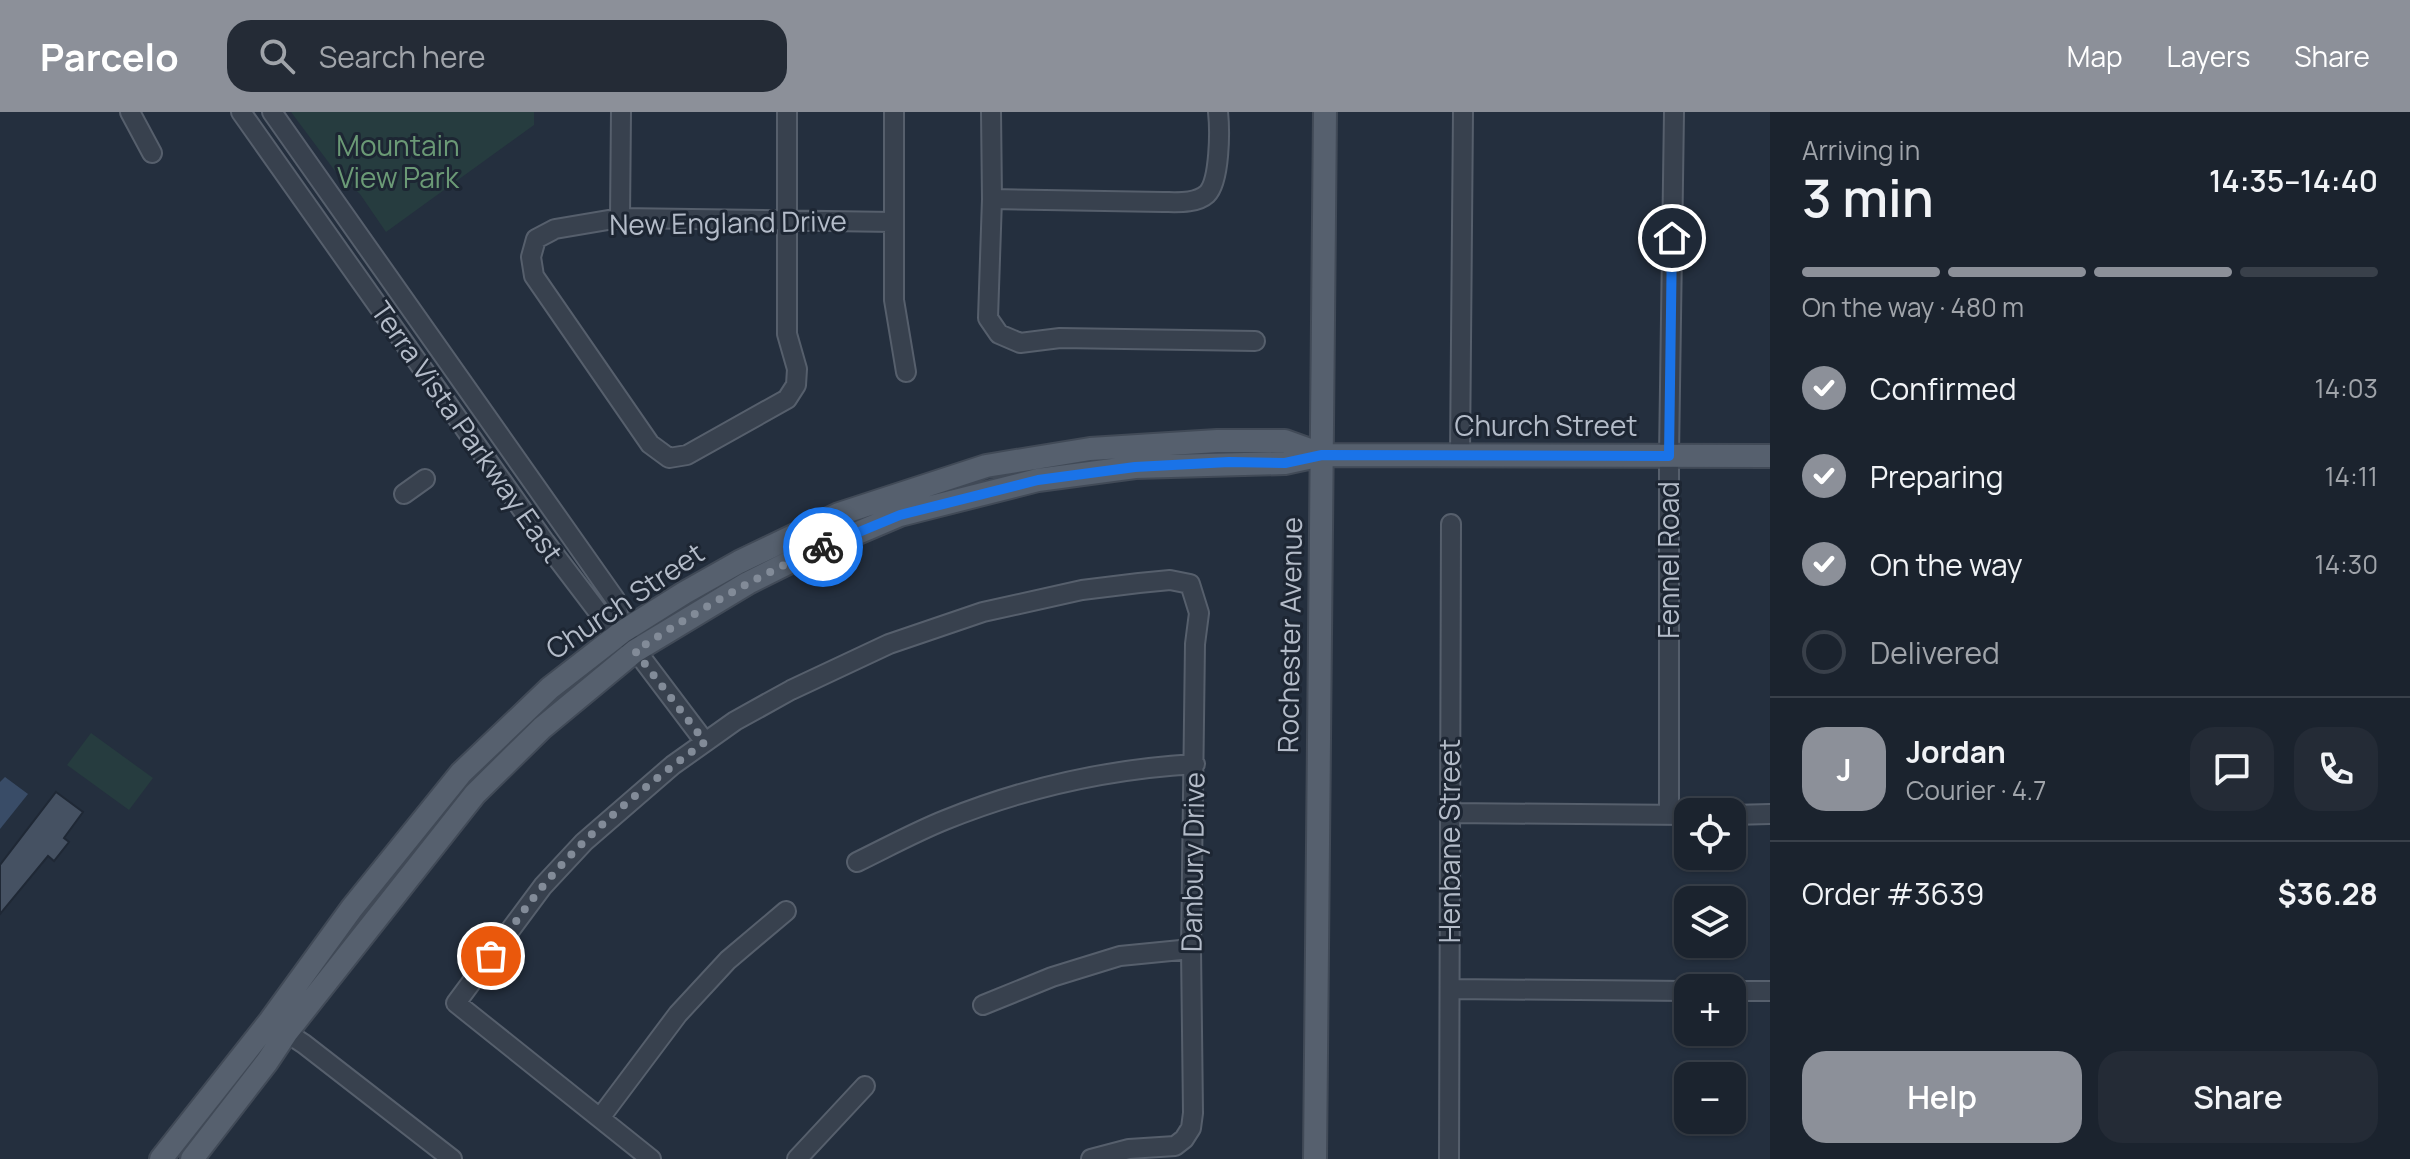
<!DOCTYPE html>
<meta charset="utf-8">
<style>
body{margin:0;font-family:Manrope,sans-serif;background:#242b36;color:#f1f3f6;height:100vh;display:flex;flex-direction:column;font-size:30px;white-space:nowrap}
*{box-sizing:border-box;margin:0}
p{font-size:26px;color:#a0a4aa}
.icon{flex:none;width:44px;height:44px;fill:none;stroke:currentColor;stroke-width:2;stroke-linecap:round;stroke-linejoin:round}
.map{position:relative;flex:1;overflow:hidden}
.side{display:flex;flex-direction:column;background:#1b232e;width:640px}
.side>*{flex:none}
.tools{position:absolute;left:1674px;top:686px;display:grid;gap:16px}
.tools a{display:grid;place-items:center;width:72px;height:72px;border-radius:16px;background:#1b232e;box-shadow:0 2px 6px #0004,0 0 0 2px #39404a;font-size:40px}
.pin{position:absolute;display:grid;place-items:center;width:68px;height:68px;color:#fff;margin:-34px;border:4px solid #fff;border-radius:50%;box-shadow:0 2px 8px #0007}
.courier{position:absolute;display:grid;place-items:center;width:80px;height:80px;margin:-40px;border:6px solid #1a73e8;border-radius:50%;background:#fff;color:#222;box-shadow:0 2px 10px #0007}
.head em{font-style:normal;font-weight:600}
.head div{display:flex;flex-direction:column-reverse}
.head{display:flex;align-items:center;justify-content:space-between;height:136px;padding:0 32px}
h1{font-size:52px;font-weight:600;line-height:60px}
.bar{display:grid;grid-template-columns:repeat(4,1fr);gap:12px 8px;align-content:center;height:96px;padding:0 32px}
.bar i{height:10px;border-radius:6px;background:#39404a}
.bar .current{background:#8c9099}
.bar p{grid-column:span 4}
.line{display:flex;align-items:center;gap:20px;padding:0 32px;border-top:2px solid #39404a}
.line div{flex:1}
.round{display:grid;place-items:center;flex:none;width:84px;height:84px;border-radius:24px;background:#242b36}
ol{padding:0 32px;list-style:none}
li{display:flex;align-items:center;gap:24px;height:88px}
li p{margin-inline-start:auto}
li .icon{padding:8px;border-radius:50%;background:#8c9099;color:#fff;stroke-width:4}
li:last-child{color:#a0a4aa}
li i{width:44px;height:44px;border:4px solid #39404a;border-radius:50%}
.primary-button{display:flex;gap:16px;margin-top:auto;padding:16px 32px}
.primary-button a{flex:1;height:92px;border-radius:24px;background:#8c9099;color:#fff;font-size:32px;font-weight:600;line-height:92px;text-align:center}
.primary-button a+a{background:#242b36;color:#f1f3f6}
header{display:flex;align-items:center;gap:48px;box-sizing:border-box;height:112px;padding:0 40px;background:#8c9099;color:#fff}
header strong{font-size:38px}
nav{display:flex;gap:44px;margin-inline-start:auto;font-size:28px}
.search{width:560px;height:72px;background:#242b36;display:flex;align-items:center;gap:20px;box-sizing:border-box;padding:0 28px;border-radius:24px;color:#a0a4aa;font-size:30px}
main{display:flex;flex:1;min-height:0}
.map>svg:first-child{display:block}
</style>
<header>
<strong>Parcelo</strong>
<div class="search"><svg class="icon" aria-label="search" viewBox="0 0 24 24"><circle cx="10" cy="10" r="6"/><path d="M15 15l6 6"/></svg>Search here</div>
<nav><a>Map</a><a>Layers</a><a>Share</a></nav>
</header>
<main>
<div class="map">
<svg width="1770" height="1047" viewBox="0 0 1770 1047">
<rect width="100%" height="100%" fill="#242f3e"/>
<!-- green -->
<path fill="#263c3f" d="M 291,0 L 534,0 L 534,13 L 386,120 L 360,82 L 335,59 Z
M 91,621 L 153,666 L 129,698 L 67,653 Z"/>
<!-- water -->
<path fill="#394c67" d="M 5,665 L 28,682 L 0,717 L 0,670 Z"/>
<!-- building -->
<path fill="#455162" stroke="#1f2835" stroke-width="2" d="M 56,680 L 83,700 L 64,726 L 69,730 L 54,749 L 48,744 L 0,802 L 0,753 Z"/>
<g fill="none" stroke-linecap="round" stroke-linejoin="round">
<defs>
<path id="minor" d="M 130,0 L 152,41
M 241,0 L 545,430 L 602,505 L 622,520 L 705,630
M 272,0 L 615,487 L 622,520
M 787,0 L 787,222 L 797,257 L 796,273 L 787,287 L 687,343 L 669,346 L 650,332 L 534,164 L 531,145 L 536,127 L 555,117 L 620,106 L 893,110
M 894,0 L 894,188 L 906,260
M 991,0 L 992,87 L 988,206 L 999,222 L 1020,231 L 1060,226 L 1255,229
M 992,87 L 1163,90 C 1176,90 1196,92 1207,82 C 1220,69 1220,18 1218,0
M 620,106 L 621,0
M 1460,344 L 1463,0
M 404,382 L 425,367
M 1450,701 L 1688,703
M 1669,703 L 1669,344 L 1674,0
M 1732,703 L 1770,702
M 857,750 C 886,736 915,720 945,708 C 1024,676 1110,657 1195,652
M 1450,877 L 1688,879
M 1732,879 L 1770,879
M 983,893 L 1052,865 L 1120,844 L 1191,837
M 275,913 L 304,932 L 452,1047
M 600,1006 L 678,902 L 728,848 L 786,799
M 651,1047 L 456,891 L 543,774 L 584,730 L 673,653 L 735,609 L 791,578 L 889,532 L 983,500 L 1082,478 L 1139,471 L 1170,468 L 1190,472 L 1199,501 L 1195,532 L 1191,837 L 1193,1001 L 1191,1016 L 1184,1027 L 1175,1034 L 1129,1037 L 1091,1047
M 797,1047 L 865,974
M 1449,1047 L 1451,412"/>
<path id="major" d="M 161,1047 L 270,909 L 352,796 L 461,661 L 550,576 L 622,520 L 684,481 L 739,450 L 839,402 L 986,354 L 1090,337 L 1217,329 L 1285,329 L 1321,342
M 192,1047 L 267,950 L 287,920 L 475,682 L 542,616 L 635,539 L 748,471 L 792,449 L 900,403 L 1038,368 L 1135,355 L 1285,351 L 1322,343 L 1770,344
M 1315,1047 L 1325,0"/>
</defs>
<!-- minor casing -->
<use href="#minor" stroke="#565f6c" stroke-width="22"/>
<!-- major casing -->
<use href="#major" stroke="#414a57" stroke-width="26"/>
<!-- minor -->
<use href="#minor" stroke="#38414e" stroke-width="18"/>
<!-- major -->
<use href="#major" stroke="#56606e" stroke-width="22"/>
</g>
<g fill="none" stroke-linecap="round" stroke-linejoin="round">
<!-- done -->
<path stroke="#828b98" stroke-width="8" stroke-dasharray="0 14.4" d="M 491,844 C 508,821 524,797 543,774 C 589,719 647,672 705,630 L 635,539 C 696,500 756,464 823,435"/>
<!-- route -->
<path stroke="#1a73e8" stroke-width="10" d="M 823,435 L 900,403 L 1038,368 L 1135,355 L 1229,350 L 1285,351 L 1322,343 L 1669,344 L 1672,126"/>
</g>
<g text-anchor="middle" stroke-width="6" stroke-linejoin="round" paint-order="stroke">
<!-- park labels -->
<g font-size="28" fill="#6b9a76" stroke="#1d2633">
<text x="398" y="44">Mountain<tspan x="398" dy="32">View Park</tspan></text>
</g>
<!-- street labels -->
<g font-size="28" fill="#b4bcc9" stroke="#1d2633">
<text transform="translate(728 111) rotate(-1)" y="10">New England Drive</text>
<text x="1546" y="324">Church Street</text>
<text transform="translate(467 320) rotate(55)" y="10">Terra Vista Parkway East</text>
<text transform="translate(1669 448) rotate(-90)" y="10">Fennel Road</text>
<text transform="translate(625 489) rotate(-34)" y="10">Church Street</text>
<text transform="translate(1290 523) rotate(-89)" y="10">Rochester Avenue</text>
<text transform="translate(1450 729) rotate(-90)" y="10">Henbane Street</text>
<text transform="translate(1193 750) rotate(-89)" y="10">Danbury Drive</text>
</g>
</g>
</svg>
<div class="tools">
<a><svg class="icon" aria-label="locate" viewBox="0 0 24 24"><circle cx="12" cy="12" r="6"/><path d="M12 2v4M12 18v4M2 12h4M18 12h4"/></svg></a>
<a><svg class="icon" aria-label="layers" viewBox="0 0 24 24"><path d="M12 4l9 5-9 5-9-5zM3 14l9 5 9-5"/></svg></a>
<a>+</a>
<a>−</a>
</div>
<div class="pin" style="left:491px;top:844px;background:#ea580c"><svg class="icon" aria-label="bag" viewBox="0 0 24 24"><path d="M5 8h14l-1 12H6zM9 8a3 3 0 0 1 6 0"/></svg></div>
<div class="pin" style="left:1672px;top:126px;background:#1f2937"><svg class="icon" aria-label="home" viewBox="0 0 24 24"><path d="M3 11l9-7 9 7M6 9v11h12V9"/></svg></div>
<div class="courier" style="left:823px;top:435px"><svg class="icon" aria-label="bike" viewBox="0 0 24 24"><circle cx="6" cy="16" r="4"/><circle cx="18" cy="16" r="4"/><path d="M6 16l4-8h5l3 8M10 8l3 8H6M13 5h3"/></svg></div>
</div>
<section class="side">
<div class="head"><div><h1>3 min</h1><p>Arriving in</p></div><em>14:35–14:40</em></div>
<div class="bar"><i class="current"></i><i class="current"></i><i class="current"></i><i></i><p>On the way · 480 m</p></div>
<ol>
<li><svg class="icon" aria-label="check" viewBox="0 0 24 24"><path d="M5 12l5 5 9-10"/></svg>Confirmed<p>14:03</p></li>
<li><svg class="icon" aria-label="check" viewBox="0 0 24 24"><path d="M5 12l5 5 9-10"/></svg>Preparing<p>14:11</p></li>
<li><svg class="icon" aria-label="check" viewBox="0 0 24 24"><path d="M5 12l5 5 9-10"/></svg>On the way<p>14:30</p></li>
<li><i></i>Delivered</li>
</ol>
<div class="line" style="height:144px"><b class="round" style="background:#8c9099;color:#fff">J</b><div><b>Jordan</b><p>Courier · 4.7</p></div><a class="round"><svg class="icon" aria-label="chat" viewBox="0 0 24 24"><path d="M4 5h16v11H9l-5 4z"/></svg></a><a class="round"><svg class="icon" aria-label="phone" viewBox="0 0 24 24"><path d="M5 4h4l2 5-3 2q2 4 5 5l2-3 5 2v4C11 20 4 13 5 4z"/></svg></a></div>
<div class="line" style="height:104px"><div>Order #3639</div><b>$36.28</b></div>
<div class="primary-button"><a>Help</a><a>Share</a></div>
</section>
</main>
